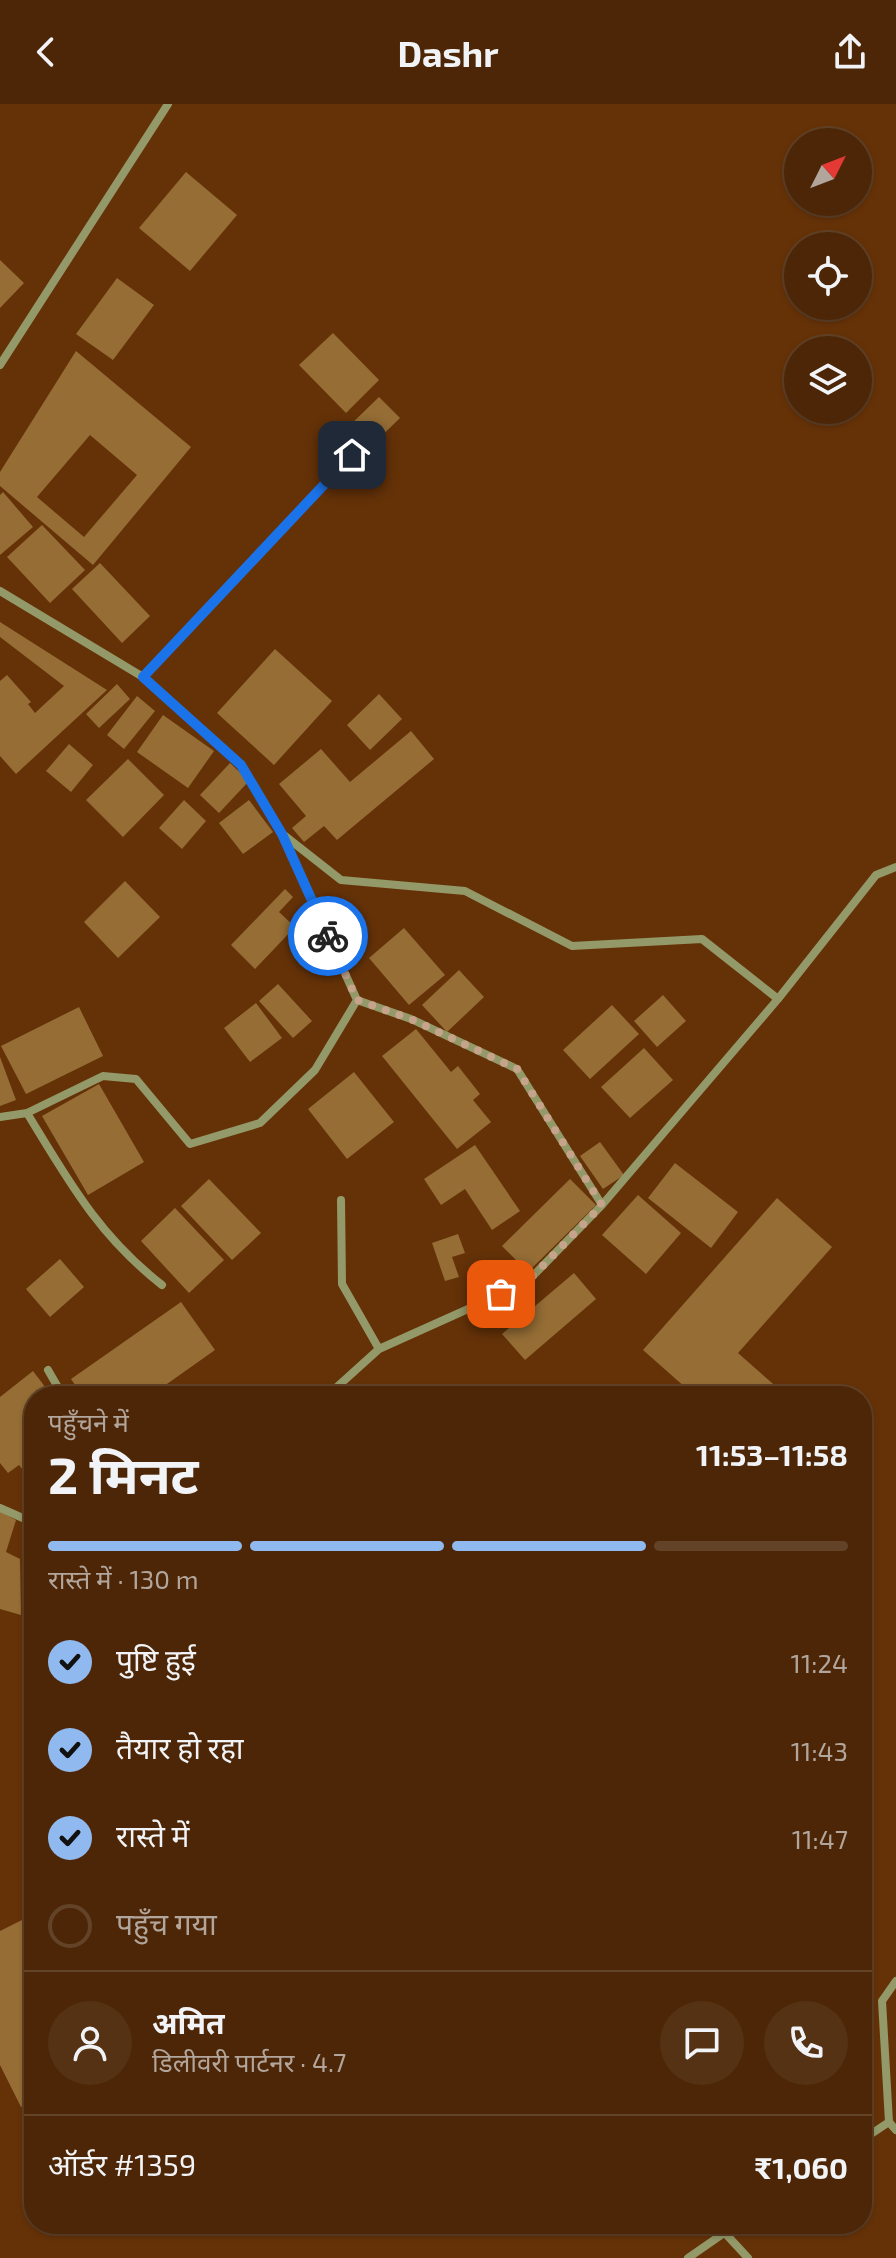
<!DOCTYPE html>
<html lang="hi">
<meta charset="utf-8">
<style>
body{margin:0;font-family:"Exo 2","Noto Sans Devanagari",sans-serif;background:#563214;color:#f1f3f6;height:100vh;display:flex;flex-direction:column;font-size:30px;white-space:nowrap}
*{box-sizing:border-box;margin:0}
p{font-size:26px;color:#b2a59b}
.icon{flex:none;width:44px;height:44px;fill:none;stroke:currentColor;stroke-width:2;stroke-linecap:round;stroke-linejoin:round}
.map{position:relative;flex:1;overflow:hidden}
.panel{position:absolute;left:24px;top:1282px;width:848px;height:848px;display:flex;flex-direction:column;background:#4c2606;border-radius:32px;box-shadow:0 2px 6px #0004,0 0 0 2px #634328}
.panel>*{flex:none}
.needle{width:52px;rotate:48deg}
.controls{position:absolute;left:784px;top:24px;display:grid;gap:16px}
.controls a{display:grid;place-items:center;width:88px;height:88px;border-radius:50%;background:#4c2606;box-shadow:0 2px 6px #0004,0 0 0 2px #634328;font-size:40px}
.pin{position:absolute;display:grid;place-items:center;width:68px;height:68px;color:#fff;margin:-34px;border-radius:16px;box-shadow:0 4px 12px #0006}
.courier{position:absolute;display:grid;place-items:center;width:80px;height:80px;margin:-40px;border:6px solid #1a73e8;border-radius:50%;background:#fff;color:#222;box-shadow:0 2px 10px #0007}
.headline em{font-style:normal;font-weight:700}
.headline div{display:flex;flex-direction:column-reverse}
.headline{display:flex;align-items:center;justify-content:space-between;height:136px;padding:0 24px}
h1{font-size:52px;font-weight:700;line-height:60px}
.bar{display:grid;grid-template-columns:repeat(4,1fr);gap:12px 8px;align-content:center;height:96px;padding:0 24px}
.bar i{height:10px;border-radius:6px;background:#634328}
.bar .active{background:#90b9f0}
.bar p{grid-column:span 4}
.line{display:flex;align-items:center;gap:20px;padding:0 24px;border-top:2px solid #634328}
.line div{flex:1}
.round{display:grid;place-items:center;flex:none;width:84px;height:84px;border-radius:42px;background:#563214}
ol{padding:0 24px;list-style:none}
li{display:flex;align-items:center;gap:24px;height:88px}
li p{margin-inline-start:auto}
li .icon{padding:8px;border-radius:50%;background:#90b9f0;color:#111;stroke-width:4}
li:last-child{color:#b2a59b}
li i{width:44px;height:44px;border:4px solid #634328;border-radius:50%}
header{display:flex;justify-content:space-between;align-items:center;height:104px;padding:0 24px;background:#4c2606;font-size:36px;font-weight:700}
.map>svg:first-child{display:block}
</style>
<header><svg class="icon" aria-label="back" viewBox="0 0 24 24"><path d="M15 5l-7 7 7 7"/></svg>Dashr<svg class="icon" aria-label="share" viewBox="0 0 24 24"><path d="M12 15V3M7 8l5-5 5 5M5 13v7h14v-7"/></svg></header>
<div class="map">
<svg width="896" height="2154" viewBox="0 0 896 2154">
<rect width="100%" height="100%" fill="#653208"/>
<!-- building -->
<path fill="#956d35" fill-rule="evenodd" d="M 186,68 L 237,111 L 190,167 L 139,124 Z
M 0,156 L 24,179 L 0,204 Z
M 117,174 L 154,201 L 113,256 L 76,230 Z
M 333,229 L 379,276 L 346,309 L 299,261 Z
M 76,247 L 191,343 L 93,461 L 0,382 L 0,368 ZM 90,331 L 137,371 L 84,433 L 37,393 Z
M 379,293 L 400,314 L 366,347 L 345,326 Z
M 3,388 L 33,423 L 0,451 L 0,391 Z
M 42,421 L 85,466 L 50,499 L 7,453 Z
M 100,459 L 150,512 L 122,539 L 72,485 Z
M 0,518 L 107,586 L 16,670 L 0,652 L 0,577 L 7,571 L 31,598 L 28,600 L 35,609 L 64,582 L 0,533 Z
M 275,545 L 332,597 L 274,661 L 217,609 Z
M 117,580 L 130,595 L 99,624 L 86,610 Z
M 379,590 L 402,615 L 370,646 L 347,621 Z
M 137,592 L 155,607 L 124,645 L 107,631 Z
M 163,611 L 214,647 L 188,684 L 137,648 Z
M 411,627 L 434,655 L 337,736 L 324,722 L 304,738 L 292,724 L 306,712 L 279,680 L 321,645 L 350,678 Z
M 69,640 L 93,661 L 71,688 L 46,667 Z
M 128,655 L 164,691 L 123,733 L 86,696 Z
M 230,659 L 249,677 L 219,709 L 200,691 Z
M 184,696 L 206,717 L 182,745 L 159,724 Z
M 249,696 L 273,728 L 243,750 L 219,719 Z
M 125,777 L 160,813 L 118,854 L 84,818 Z
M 285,785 L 293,793 L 279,808 L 295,823 L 255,865 L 231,841 Z
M 404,824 L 445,871 L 409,901 L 369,854 Z
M 459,866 L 484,893 L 447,928 L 422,901 Z
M 278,880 L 312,917 L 293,934 L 259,897 Z
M 663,891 L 686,917 L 657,943 L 634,917 Z
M 256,899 L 282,934 L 250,958 L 224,924 Z
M 612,901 L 639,930 L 590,975 L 563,946 Z
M 79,903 L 103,952 L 26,990 L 1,942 Z
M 416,925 L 451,968 L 458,962 L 480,990 L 473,996 L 491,1018 L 457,1045 L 382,952 Z
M 644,944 L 673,976 L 630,1014 L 601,983 Z
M 0,953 L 16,996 L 0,1002 Z
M 354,968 L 394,1018 L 347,1055 L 308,1005 Z
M 99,980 L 144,1058 L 88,1091 L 42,1012 Z
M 600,1038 L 624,1071 L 603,1085 L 580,1052 Z
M 475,1041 L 520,1107 L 492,1126 L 465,1085 L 441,1101 L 424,1075 Z
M 675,1059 L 738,1108 L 711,1144 L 648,1094 Z
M 209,1075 L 261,1129 L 232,1156 L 181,1102 Z
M 570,1075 L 596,1101 L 528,1168 L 502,1142 Z
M 638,1091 L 681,1129 L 646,1170 L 602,1131 Z
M 777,1094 L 832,1143 L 738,1249 L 780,1286 L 774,1292 L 695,1292 L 643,1246 Z
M 175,1104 L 224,1156 L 189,1189 L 141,1137 Z
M 458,1130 L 465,1149 L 452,1153 L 459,1173 L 445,1177 L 432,1139 Z
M 60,1155 L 84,1183 L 50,1213 L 26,1185 Z
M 574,1169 L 596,1195 L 525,1256 L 502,1230 Z
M 181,1198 L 215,1246 L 150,1292 L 83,1292 L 71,1275 Z
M 33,1267 L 52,1292 L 34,1292 L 34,1380 L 19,1361 L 8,1369 L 0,1359 L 0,1293 Z
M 0,1407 L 16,1416 L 6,1448 L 20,1455 L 21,1511 L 0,1505 Z
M 34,1810 L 34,1997 L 21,2003 L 0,1961 L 0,1827 Z"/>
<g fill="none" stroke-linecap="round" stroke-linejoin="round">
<!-- minor -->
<path stroke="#949969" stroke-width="8" d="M 0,261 L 168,0
M 0,487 L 143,573 L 241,661 L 282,730 L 357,896 L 411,915 L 517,965 L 602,1101
M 143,573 L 352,351
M 285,732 L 341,776 L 465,787 L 572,842 L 702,835 L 778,895
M 27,1009 C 68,1076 98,1131 162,1181
M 0,1013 L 27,1009 L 103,972 L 136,975 L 190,1040 L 260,1019 L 315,966 L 357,896
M 341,1096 L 342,1180 L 379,1245
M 48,1266 L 63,1292
M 327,1292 L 379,1245 L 526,1179 L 602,1101 L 778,895 L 876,771 L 896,763
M 0,1404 L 34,1419
M 896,1877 L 882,1897 L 889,2018 L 896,2026
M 862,2036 L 889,2018
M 724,2128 L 748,2154
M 688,2154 L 737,2120"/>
</g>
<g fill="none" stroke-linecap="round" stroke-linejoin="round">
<!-- done -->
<path stroke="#c6a48b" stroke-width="8" stroke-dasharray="0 14.4" d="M 328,832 L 357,896 L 411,915 L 517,965 L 602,1101 L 526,1179 L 501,1190"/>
<!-- route -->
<path stroke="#1a73e8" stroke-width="10" d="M 328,832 L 282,730 L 241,661 L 143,573 L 352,351"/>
</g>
</svg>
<div class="controls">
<a><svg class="needle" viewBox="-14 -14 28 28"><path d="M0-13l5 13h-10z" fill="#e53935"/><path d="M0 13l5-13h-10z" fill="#b2a59b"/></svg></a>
<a><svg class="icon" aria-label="locate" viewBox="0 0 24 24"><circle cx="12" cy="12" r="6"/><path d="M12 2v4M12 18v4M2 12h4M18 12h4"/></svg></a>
<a><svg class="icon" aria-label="layers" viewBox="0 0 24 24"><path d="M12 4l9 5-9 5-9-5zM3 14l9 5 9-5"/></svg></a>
</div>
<div class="pin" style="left:501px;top:1190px;background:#ea580c"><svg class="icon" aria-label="bag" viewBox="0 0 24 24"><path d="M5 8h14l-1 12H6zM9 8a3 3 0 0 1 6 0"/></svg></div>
<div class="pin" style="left:352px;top:351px;background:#1f2937"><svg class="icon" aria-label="home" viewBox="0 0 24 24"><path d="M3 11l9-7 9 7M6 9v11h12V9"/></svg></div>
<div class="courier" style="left:328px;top:832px"><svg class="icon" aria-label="bike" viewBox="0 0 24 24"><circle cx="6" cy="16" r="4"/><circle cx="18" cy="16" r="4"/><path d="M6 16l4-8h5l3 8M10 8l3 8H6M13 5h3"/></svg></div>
<section class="panel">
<div class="headline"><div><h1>2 मिनट</h1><p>पहुँचने में</p></div><em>11:53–11:58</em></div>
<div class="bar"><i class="active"></i><i class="active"></i><i class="active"></i><i></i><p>रास्ते में · 130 m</p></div>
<ol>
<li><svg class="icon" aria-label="check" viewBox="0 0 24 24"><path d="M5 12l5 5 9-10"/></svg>पुष्टि हुई<p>11:24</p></li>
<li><svg class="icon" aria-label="check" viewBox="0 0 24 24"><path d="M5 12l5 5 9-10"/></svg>तैयार हो रहा<p>11:43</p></li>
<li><svg class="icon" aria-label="check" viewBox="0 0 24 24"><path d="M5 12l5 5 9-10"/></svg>रास्ते में<p>11:47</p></li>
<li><i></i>पहुँच गया</li>
</ol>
<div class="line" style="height:144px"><a class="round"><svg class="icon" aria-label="person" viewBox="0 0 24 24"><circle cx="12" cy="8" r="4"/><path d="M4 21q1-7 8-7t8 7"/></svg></a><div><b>अमित</b><p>डिलीवरी पार्टनर · 4.7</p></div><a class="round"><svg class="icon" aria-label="chat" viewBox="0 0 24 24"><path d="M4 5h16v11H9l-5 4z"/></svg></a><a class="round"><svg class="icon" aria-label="phone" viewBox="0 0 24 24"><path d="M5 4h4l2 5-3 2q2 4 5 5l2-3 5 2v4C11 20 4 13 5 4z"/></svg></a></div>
<div class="line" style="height:104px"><div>ऑर्डर #1359</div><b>₹1,060</b></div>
</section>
</div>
